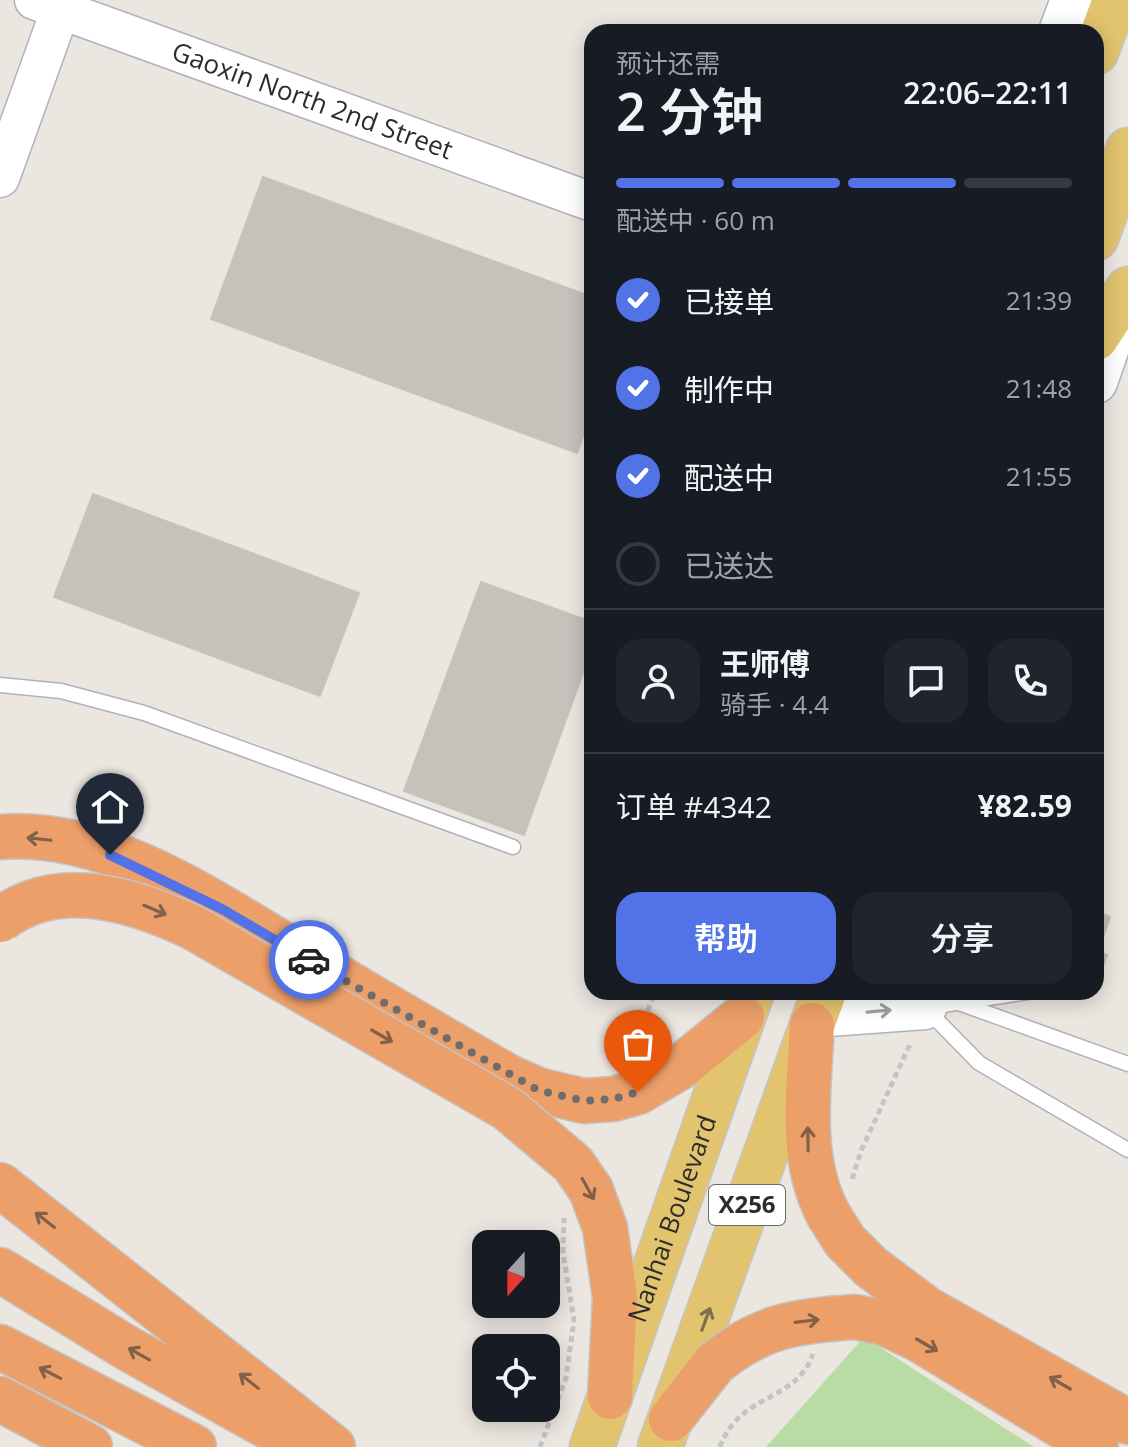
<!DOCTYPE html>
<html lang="zh">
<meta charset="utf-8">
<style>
body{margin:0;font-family:"Open Sans","Noto Sans SC",sans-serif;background:#20242c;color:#f1f3f6;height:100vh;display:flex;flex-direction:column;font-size:30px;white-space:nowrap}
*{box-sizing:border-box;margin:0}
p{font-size:26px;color:#9ea1a6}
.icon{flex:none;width:44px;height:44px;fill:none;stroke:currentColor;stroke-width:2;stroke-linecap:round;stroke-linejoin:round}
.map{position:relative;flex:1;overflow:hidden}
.details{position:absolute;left:584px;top:24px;width:520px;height:976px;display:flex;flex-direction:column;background:#171b24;border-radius:24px;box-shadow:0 4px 20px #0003}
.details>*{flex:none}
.needle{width:52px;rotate:201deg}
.buttons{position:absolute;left:472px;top:1230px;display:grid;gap:16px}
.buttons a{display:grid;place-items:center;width:88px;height:88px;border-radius:16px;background:#171b24;box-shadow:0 4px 20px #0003;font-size:40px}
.pin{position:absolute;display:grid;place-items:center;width:68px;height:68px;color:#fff;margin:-82px -34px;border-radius:50% 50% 50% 0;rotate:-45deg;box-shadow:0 0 8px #0007}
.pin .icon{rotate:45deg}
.courier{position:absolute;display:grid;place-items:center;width:80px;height:80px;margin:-40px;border:6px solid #5272e7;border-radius:50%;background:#fff;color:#222;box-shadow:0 2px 10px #0007}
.head em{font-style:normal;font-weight:600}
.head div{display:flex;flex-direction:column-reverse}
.head{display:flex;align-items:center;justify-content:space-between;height:136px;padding:0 32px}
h1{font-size:52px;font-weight:600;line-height:60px}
.bar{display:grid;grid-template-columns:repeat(4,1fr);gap:12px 8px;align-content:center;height:96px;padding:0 32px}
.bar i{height:10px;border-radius:6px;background:#363941}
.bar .active{background:#5272e7}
.bar p{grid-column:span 4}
.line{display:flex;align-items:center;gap:20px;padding:0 32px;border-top:2px solid #363941}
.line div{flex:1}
.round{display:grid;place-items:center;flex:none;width:84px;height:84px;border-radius:24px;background:#20242c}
ol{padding:0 32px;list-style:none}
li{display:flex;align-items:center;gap:24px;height:88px}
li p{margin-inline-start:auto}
li .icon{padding:8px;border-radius:50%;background:#5272e7;color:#fff;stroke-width:4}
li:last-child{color:#9ea1a6}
li i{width:44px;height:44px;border:4px solid #363941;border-radius:50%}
.primary-button{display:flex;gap:16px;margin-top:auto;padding:16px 32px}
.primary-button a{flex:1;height:92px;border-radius:24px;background:#5272e7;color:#fff;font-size:32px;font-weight:600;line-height:92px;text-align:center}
.primary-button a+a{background:#20242c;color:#f1f3f6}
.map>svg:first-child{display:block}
</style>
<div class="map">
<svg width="1128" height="1447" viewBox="0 0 1128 1447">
<rect width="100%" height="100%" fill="#ece6e0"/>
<!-- green -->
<path fill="#b8dca3" d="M 864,1337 L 1034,1447 L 766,1447 Z"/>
<!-- building -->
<path fill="#c5c1bb" stroke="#c7c2ba" stroke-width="2" d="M 263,177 L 592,297 L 592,411 L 577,453 L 211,319 Z
M 93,494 L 359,593 L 320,696 L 54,597 Z
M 481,582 L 592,622 L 592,648 L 524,835 L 404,791 Z
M 1096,911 L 1110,917 L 1098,951 L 1107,955 L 1096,985 Z"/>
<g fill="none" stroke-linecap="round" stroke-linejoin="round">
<defs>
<path id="service" d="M 0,685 L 61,691 L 144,713 L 513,847
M 959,1003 L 1128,1064
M 930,1007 L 1028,992
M 928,1011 L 979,1063 L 1128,1150"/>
<g id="tertiary">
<path id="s1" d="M 34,0 L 592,202"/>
<path d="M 0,178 L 64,0"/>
</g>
<path id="secondary" d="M 1060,32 L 1072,0
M 1096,382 L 1123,304
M 815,1016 L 925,1008 L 931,992"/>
<g id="primary">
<path d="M 1096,52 L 1115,0"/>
<path d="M 1096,238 L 1128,150"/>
<path d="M 1096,338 L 1128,289"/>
<path id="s2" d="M 592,1447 L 752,992"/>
<path d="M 660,1447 L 824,992"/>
</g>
<path id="motorway" d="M 0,837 C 113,828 220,908 313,962 C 378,1001 443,1039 509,1077 L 538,1090 L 584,1101
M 812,1025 C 809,1088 798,1156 828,1214
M 638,1092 L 679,1068 L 742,1017
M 0,1185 L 333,1447
M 605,1228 L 615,1297 L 610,1397
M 871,1267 L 927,1309 L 1128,1422
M 0,1270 L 127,1348 L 281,1434
M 855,1317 L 884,1323 L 918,1339 L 1096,1447
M 0,1347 L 194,1447
M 0,1399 L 90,1447
M 671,1419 L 715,1363"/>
</defs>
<!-- service casing -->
<use href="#service" stroke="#b0b2bb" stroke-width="17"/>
<!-- tertiary casing -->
<use href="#tertiary" stroke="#b0b2bb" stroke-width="41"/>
<!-- secondary casing -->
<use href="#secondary" stroke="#b0b2bb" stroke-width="45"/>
<!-- primary casing -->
<use href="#primary" stroke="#c4c4c4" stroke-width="47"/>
<!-- motorway casing -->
<use href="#motorway" stroke="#c4c4c4" stroke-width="47"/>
<!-- path -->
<path stroke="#c4c4c4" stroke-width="5" stroke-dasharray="6 4" stroke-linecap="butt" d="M 629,1057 L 655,992
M 852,1179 L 861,1151 L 911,1042
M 540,1447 L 566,1378 L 574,1320 L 563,1252 L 564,1218
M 720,1447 C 740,1392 796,1403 813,1354"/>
<!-- service -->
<use href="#service" stroke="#fff" stroke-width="14"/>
<!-- tertiary -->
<use href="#tertiary" stroke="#fff" stroke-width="38"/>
<!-- secondary -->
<use href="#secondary" stroke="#fff" stroke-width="42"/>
<!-- primary -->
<use href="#primary" stroke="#e2c46f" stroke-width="44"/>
<!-- motorway -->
<use href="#motorway" stroke="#ed9f6a" stroke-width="44"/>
<defs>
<path id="motorway-bridge" d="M 0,920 C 58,875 134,900 192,927 L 508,1109 L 573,1164 L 591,1190 L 605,1228
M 584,1101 L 613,1099 L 638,1092
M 828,1214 L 845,1241 L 871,1267
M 715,1363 C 762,1325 796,1321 855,1317"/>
</defs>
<!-- motorway-bridge casing -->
<use href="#motorway-bridge" stroke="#c4c4c4" stroke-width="47" stroke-linecap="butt"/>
<!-- motorway-bridge -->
<use href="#motorway-bridge" stroke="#ed9f6a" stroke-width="44"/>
</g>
<!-- one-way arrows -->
<defs><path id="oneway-shaft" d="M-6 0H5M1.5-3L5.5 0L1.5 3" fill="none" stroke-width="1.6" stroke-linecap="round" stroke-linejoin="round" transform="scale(2)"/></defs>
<g stroke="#836048">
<use href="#oneway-shaft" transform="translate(39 839) rotate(-174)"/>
<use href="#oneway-shaft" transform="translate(155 910) rotate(23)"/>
<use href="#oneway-shaft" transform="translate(382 1036) rotate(30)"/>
<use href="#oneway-shaft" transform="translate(808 1139) rotate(-91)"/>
<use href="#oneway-shaft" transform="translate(588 1189) rotate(61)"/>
<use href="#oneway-shaft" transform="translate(45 1220) rotate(-142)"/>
<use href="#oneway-shaft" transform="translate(807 1321) rotate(-7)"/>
<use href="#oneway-shaft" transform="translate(927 1345) rotate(30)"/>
<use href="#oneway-shaft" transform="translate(139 1354) rotate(-151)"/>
<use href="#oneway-shaft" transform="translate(50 1373) rotate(-153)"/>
<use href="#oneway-shaft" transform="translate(249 1381) rotate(-142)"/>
<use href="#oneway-shaft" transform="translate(1060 1383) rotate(-150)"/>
</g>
<use stroke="#a0a0a0" href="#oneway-shaft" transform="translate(879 1011) rotate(-5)"/>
<use stroke="#7e704a" href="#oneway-shaft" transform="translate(706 1319) rotate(-70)"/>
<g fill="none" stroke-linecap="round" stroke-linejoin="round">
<!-- done -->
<path stroke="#6f6d6b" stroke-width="8" stroke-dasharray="0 14.4" d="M 309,960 L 538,1090 L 584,1101 L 613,1099 L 638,1092"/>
<!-- route -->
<path stroke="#5272e7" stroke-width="10" d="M 110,855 L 222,909 L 309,960"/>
</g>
<g text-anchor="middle" stroke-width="7" stroke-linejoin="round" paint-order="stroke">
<!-- shield labels -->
<rect fill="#fff" stroke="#6b6b6b" stroke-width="2" x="709" y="1185" width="76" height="40" rx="6"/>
<g font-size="24" font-weight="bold" fill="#2c2c2c">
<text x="747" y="1213">X256</text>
</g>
<!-- street labels -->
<g font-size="26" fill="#2c2c2c" stroke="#fff">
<text dy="9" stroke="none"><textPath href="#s1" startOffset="296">Gaoxin North 2nd Street</textPath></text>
<text dy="9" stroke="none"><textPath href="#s2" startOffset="242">Nanhai Boulevard</textPath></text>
</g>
</g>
</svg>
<div class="buttons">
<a><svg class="needle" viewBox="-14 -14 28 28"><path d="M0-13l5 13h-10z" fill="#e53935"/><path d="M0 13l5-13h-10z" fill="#9ea1a6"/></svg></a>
<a><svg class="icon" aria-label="locate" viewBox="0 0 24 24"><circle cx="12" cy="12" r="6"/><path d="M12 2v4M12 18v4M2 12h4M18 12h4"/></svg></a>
</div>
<div class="pin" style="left:638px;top:1092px;background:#ea580c"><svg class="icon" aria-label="bag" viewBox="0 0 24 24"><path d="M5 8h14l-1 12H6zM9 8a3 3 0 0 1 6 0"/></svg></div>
<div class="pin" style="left:110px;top:855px;background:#1f2937"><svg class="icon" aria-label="home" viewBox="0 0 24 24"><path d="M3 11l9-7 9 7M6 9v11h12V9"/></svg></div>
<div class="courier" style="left:309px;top:960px"><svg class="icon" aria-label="car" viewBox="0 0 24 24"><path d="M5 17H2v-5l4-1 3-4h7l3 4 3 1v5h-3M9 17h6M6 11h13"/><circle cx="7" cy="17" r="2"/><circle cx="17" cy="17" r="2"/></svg></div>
<section class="details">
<div class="head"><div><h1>2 分钟</h1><p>预计还需</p></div><em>22:06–22:11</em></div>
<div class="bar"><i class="active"></i><i class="active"></i><i class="active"></i><i></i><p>配送中 · 60 m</p></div>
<ol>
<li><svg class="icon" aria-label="check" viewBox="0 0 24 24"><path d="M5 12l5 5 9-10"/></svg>已接单<p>21:39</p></li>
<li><svg class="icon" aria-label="check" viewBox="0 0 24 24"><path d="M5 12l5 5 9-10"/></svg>制作中<p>21:48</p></li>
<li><svg class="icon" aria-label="check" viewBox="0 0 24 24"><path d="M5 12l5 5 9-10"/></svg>配送中<p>21:55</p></li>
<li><i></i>已送达</li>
</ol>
<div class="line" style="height:144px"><a class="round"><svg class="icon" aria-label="person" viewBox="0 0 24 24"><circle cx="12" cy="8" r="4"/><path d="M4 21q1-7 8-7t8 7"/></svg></a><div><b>王师傅</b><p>骑手 · 4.4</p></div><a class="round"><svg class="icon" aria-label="chat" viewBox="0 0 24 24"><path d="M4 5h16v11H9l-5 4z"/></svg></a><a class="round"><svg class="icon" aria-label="phone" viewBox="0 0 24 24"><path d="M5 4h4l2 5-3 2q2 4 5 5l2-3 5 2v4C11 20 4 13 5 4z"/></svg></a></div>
<div class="line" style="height:104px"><div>订单 #4342</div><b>¥82.59</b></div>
<div class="primary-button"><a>帮助</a><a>分享</a></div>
</section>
</div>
